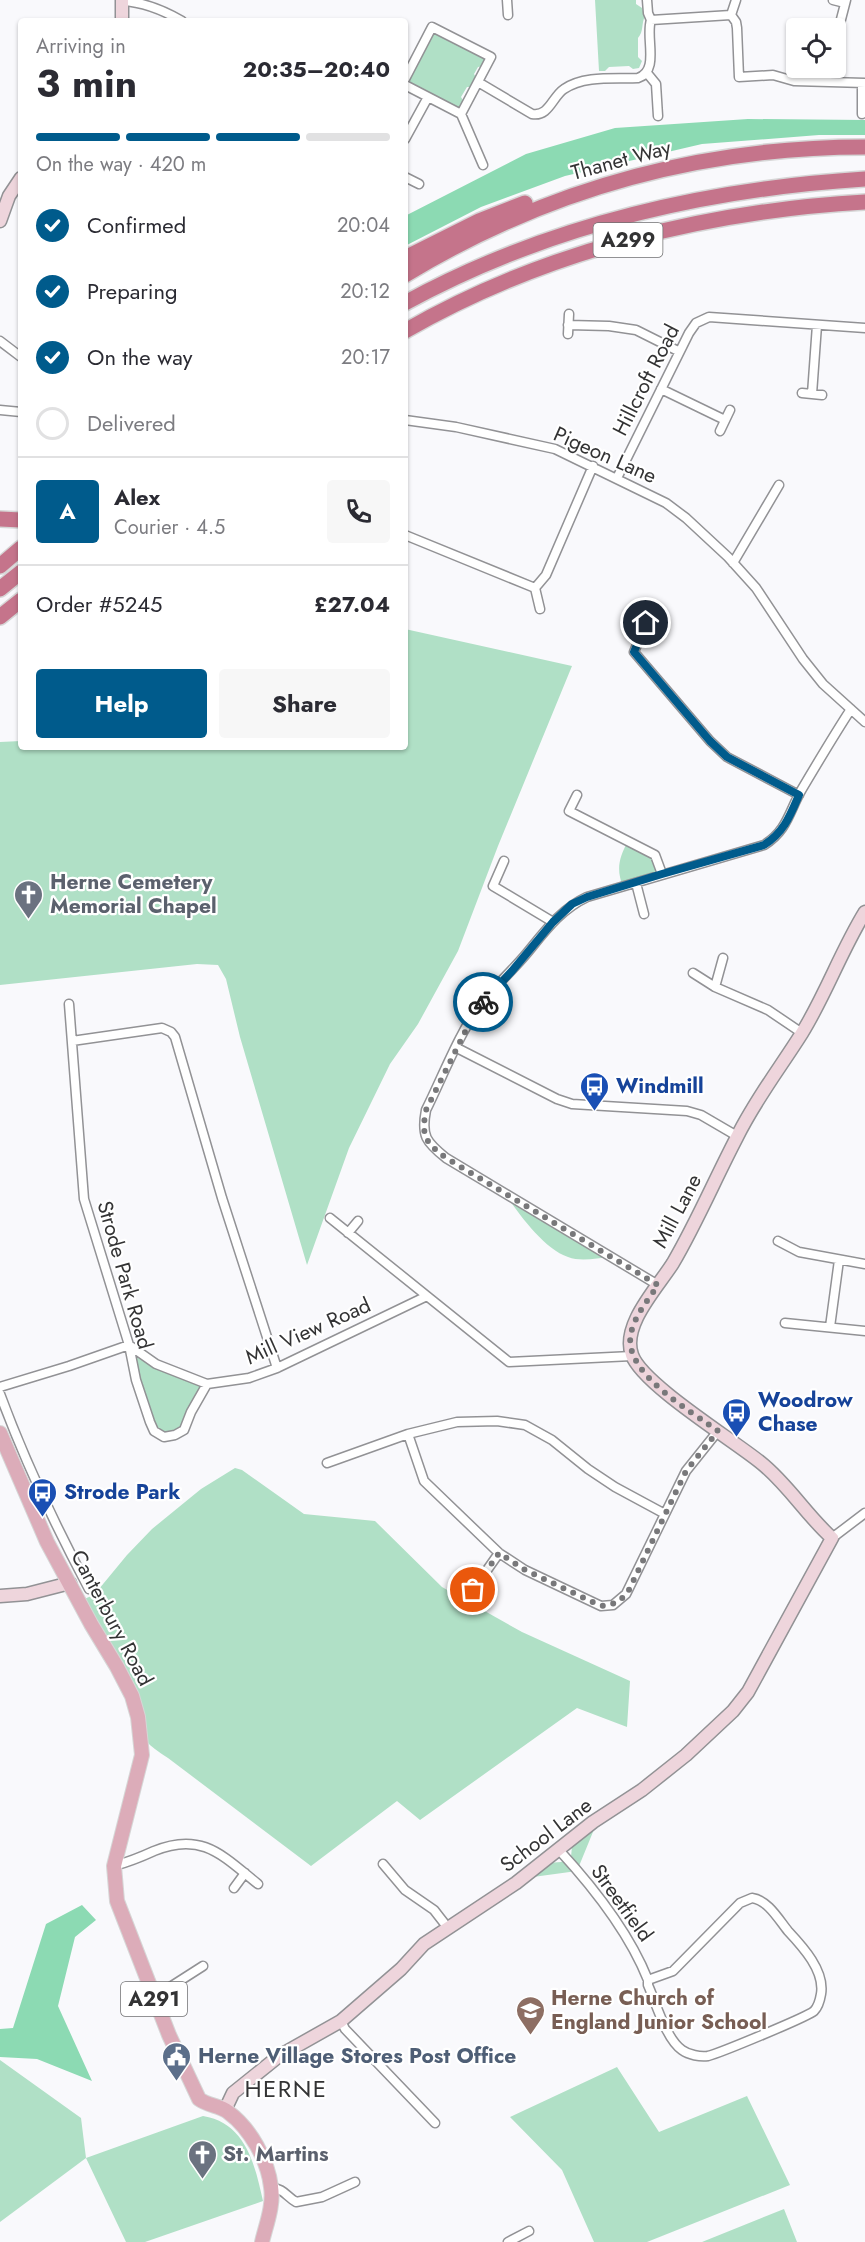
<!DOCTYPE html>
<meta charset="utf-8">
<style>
body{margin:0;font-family:Jost,sans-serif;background:#f7f7f7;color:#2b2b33;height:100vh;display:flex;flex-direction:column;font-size:22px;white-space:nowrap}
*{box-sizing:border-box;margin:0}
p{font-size:20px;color:#7c7c81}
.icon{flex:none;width:33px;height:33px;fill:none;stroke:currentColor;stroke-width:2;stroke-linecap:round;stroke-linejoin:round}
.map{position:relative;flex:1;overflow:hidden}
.panel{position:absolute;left:18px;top:18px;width:390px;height:732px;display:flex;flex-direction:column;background:#fff;border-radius:6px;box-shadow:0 2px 4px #0004}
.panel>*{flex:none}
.controls{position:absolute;left:786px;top:18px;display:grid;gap:12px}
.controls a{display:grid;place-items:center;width:60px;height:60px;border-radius:6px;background:#fff;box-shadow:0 2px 4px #0004;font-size:30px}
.pin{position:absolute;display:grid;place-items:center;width:51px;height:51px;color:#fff;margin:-26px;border:3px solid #fff;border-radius:50%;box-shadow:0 2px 6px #0007}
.courier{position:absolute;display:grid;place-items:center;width:60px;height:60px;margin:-30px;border:4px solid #005b8c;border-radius:50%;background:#fff;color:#222;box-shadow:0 2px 8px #0007}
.head em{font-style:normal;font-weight:700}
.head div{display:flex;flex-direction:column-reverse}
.head{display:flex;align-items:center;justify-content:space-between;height:102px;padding:0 18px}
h1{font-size:39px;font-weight:700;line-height:45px}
.bar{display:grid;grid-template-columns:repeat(4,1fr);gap:9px 6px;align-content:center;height:72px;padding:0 18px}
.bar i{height:8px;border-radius:4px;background:#e1e1e2}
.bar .on{background:#005b8c}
.bar p{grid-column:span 4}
.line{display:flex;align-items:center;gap:15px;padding:0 18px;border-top:2px solid #e1e1e2}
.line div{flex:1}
.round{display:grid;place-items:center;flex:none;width:63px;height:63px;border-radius:6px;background:#f7f7f7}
ol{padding:0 18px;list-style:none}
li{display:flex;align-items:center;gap:18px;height:66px}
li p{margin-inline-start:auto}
li .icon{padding:6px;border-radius:50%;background:#005b8c;color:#fff;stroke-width:4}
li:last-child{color:#7c7c81}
li i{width:33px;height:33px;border:3px solid #e1e1e2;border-radius:50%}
.action{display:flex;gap:12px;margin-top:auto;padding:12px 18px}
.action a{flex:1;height:69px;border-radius:6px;background:#005b8c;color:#fff;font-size:24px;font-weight:700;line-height:69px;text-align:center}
.action a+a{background:#f7f7f7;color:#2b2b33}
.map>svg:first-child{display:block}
</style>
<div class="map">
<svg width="865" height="2242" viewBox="0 0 865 2242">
<rect width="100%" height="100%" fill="#f9f9fc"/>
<!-- green -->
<path fill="#b0e0c6" d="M 595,0 L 636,0 L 636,4 L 642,8 L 645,16 C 641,24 644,31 638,38 L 638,57 L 642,61 L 639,68 L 633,69 L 629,66 L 609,67 L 605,71 L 599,71 Z
M 432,27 L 491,57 L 486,66 L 478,67 L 474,74 L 478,81 L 475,87 L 467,87 L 461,97 L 466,105 L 461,114 L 405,84 Z
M 405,629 L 572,666 L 498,846 L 458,951 L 418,1024 L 390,1064 L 349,1148 L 307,1265 L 240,1037 L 226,979 L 218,965 L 197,964 L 0,985 L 0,742 L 21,741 L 21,747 L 405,747 Z
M 628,841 L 655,855 L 662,874 L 623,887 C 616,869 619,858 628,841 Z
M 505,1194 L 610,1257 C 597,1258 581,1262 568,1257 C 544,1249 519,1214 505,1194 Z
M 129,1345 L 156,1364 L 207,1384 L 175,1435 L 154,1431 Z
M 235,1468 L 242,1470 L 304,1514 L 375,1521 L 442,1587 L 522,1632 L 630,1681 L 627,1727 L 577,1708 L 420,1820 L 397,1801 L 311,1866 L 168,1758 C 147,1744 142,1741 138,1717 L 79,1601 L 94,1595 L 127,1555 L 152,1529 L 201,1489 Z
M 595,1827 L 577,1871 L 533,1877 L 547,1863 L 561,1862 L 571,1857 L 572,1846 Z
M 0,2060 L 81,2118 L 86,2158 L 203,2116 C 246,2123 255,2165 263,2201 L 145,2242 L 126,2242 L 86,2158 L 0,2222 Z
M 617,2067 L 659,2132 L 747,2096 L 790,2185 L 647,2242 L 594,2242 L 562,2170 L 510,2117 Z
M 784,2209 L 797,2242 L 702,2242 Z"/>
<!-- forest -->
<path fill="#8cdab3" d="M 748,119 L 865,120 L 865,135 L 819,135 L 702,144 L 565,176 L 481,207 L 405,246 L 405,216 L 526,154 L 615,128 Z
M 82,1905 L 96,1920 L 75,1937 L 58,2006 L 92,2081 L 37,2059 L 0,2057 L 0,2029 L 13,2028 L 46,1924 Z"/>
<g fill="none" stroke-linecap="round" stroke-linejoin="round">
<defs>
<path id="street" d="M 507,0 L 508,15
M 647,0 L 648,13 L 651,20
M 833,0 L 845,3
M 122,1 C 144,2 163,10 182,21
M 731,15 L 736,0
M 839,27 L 846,0
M 647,73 L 656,84 L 658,116
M 405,79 L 432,27 L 491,57 L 461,114 L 405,85
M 478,82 L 532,114 C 549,117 552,97 564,89 C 584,75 615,79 638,78 C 660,71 645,37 651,20 L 731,15 L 736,22 L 737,28 L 739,77 L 773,75 L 794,81 L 865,83
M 461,114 L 483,165
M 862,114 L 862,84
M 405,139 L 428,97
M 405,177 L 419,184
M 568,325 L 609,326 L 636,330 L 678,351
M 568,334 L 569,314
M 0,341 L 21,357
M 661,389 L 725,420
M 802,393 L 822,395
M 812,394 L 817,325
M 0,410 L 21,412
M 405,420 L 456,427 L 555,449 L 666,503 L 686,518 L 728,557 L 756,588 L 803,659 L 823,684 L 865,722
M 720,431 L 730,410
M 617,478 L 689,333 L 696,323 L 709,317 L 865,328
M 405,535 L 535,588 L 546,575 L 593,466
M 733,563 L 779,485
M 535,588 L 540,609
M 646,623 L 634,652 L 710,741 L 727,757 L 799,795
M 577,795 L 569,811 L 655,855 L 662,874
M 504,861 L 493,886 L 553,922
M 636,883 L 644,914
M 693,973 L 715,987 L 768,1010 L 802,1033
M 715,987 L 723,958
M 69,1004 L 84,1199 L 129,1345 L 136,1380 L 150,1422 L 154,1431 L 164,1437 L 175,1435 L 184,1430 L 191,1412 L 207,1384
M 72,1041 L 162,1028 L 171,1032 L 175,1037 L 222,1198 L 277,1368
M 457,1048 L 557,1099 L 572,1104 L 687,1111 L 701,1115 L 737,1136
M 330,1218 L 427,1296
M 348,1233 L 358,1221
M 778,1241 L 799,1252 L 865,1264
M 658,1285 L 446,1158 C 426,1142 421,1136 426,1110 C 442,1078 460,1031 481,1004 C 495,986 513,970 527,953 C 545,931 561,909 587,897 L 764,845 C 788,830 789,811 802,789 C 818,762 834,735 851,709
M 785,1323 L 865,1331
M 830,1327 L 839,1260
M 0,1387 L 69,1366 L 129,1345 L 156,1364 L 207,1384 L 249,1378 L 277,1368 L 427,1296 L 509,1362 L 632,1356
M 0,1394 C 25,1462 55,1525 89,1589
M 408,1434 L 424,1481 L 499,1553 L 525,1570 L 601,1606 L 613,1605 L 626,1594 L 686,1471 L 718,1431
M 327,1463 L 408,1434 L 457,1422 L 497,1421 L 525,1425 L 552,1440 L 588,1469 L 615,1487 L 665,1514
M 832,1538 L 865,1513
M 473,1590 L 499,1553
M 559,1850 C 594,1888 629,1932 648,1980
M 383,1864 L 405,1890 L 434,1910 L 448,1928
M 114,1866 C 128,1862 141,1857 154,1851 C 202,1831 223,1856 258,1884
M 234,1888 L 245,1873
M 752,1898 C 768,1900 779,1920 788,1931 C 803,1947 825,1971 821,1994 C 820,2000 818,2007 814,2011 C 807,2017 720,2053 708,2056 C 700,2057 689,2055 682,2050 C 666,2039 656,2003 648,1985 L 648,1980 L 673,1971 L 740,1903 Z
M 153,1998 L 203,1966
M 341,2021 L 345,2029 L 435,2123
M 272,2188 C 283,2188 287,2197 296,2202 L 322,2197 L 355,2182
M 508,2242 L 529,2231"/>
<path id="secondary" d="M 122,0 L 122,21
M 0,221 L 9,196 L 21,178
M 0,1596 L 27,1594 L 70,1583
M 225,2110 L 233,2093 L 279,2056 L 341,2021 L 401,1969 L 424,1944 L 516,1883 L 593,1822 L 642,1790 L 686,1755 L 733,1711 L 748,1692 L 832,1538 C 806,1515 788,1484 760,1462 C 733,1440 642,1384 632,1355 C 621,1325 658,1287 673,1263 C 697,1222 715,1179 737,1137 C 755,1100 780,1068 802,1033 C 826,994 841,951 865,912"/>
<path id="primary" d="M 0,1433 L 47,1542 L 91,1624 L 117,1667 L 132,1696 L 138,1717 L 142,1755 L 114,1866 L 117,1901 L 169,2035 L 199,2099 C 208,2106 219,2105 228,2112 C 250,2128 268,2160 271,2187 C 274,2205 266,2225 262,2242"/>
<path id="highway" d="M 405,258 L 479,221 L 525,203
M 405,275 C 547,189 700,147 865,147
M 405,303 C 546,226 706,189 865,179
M 405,331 C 544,251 706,211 865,202
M 0,519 L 21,520
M 0,566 L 21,548
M 0,589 L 21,572
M 0,617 L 21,600"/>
</defs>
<!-- street casing -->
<use href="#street" stroke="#929295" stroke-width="11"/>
<!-- secondary casing -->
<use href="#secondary" stroke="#929295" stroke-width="15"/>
<!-- primary casing -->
<use href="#primary" stroke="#d6d6d6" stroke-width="16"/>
<!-- highway casing -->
<use href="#highway" stroke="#d6d6d6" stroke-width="18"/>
<!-- street -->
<use href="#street" stroke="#fff" stroke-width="8"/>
<!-- secondary -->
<use href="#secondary" stroke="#eed5dc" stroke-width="12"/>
<!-- primary -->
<use href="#primary" stroke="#dcacb9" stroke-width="14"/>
<!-- highway -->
<use href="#highway" stroke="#c5748b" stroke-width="15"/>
</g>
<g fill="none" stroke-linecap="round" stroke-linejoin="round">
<!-- done -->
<path stroke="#78787a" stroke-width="6" stroke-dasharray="0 10.8" d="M 473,1590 L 499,1553 L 525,1570 L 601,1606 C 613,1605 618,1602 627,1594 L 686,1471 L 718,1431 C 690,1410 622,1373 631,1333 C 635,1315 649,1299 658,1285 L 446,1158 C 425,1142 421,1136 426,1110 L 470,1022 L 483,1002"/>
<!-- route -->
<path stroke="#005b8c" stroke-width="8" d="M 483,1002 L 512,971 L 553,922 L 572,904 L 587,897 L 662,874 L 764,845 C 784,832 790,816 799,795 L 727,757 L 710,741 L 634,652 L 646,623"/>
</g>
<!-- icons -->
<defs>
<symbol id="church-pin" viewBox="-11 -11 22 30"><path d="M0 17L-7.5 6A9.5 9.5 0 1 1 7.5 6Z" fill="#6b7280" stroke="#fff"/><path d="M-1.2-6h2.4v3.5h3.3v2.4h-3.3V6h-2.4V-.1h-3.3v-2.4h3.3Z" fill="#fff"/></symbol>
<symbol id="bus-pin" viewBox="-11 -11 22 30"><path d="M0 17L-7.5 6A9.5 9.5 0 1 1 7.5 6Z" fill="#1a4fb4" stroke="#fff"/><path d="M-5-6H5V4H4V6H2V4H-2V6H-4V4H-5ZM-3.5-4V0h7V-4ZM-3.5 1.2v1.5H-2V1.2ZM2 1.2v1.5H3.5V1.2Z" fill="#fff"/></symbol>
<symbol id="school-pin" viewBox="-11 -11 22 30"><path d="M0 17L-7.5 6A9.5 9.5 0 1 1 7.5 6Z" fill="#8d6e63" stroke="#fff"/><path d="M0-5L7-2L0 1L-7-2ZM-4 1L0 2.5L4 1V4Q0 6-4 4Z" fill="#fff"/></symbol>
<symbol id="civic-pin" viewBox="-11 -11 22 30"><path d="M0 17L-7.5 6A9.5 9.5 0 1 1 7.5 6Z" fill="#5c6f8a" stroke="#fff"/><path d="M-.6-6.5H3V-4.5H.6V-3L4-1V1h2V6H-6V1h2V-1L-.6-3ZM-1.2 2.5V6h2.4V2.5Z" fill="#fff"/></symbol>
</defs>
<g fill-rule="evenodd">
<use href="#church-pin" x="12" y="878" width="33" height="45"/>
<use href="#bus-pin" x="578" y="1070" width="33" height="45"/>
<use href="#bus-pin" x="720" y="1396" width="33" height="45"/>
<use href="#bus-pin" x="26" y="1476" width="33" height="45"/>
<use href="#school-pin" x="514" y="1994" width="33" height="45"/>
<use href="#civic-pin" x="160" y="2040" width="33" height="45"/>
<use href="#church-pin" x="186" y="2138" width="33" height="45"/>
</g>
<g text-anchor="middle" stroke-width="4.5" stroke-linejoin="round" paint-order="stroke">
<!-- shield labels -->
<g fill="#fff" stroke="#707071" stroke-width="1.5">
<rect x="593.5" y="223" width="69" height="34" rx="4.5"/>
<rect x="121" y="1982" width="66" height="34" rx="4.5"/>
</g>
<g font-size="20" font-weight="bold" fill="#333334">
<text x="628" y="247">A299</text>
<text x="154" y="2006">A291</text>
</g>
<!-- street labels -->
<g font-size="21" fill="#333334" stroke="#fff">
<text transform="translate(621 160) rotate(-15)" y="7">Thanet Way</text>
<text transform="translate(646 380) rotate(-63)" y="7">Hillcroft Road</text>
<text transform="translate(605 455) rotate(24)" y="7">Pigeon Lane</text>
<text transform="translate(677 1211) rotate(-62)" y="7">Mill Lane</text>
<text transform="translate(125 1275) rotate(74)" y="7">Strode Park Road</text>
<text transform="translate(308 1331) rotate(-24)" y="7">Mill View Road</text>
<text transform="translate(112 1618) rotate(62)" y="7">Canterbury Road</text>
<text transform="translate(546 1835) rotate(-37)" y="7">School Lane</text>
<text transform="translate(622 1903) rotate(54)" y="7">Streetfield</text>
</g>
<!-- worship labels -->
<g font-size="21" font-weight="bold" fill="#5b616d" stroke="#fff" text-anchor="start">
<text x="50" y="889">Herne Cemetery<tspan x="50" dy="24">Memorial Chapel</tspan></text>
<text x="223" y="2161">St. Martins</text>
</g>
<!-- transit labels -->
<g font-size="21" font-weight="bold" fill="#164399" stroke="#fff" text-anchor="start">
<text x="616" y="1093">Windmill</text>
<text x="758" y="1407">Woodrow<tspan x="758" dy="24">Chase</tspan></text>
<text x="64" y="1499">Strode Park</text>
</g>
<!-- education labels -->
<g font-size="21" font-weight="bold" fill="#785e54" stroke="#fff" text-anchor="start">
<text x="551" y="2005">Herne Church of<tspan x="551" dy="24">England Junior School</tspan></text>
</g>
<!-- service labels -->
<g font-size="21" font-weight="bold" fill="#4e5e75" stroke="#fff" text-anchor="start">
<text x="198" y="2063">Herne Village Stores Post Office</text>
</g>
<!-- quarter labels -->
<g font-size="24" letter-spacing="1.5" fill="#333334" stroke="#fff">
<text x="286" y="2097">HERNE</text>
</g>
</g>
</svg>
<div class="controls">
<a><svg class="icon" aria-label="locate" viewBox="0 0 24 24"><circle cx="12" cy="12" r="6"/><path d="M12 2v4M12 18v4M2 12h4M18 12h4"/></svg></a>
</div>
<div class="pin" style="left:473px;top:1590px;background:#ea580c"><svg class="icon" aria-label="bag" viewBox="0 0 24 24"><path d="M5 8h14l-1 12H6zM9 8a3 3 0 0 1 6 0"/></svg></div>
<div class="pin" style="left:646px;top:623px;background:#1f2937"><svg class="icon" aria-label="home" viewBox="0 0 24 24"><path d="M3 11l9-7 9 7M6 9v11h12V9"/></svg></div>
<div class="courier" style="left:483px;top:1002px"><svg class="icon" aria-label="bike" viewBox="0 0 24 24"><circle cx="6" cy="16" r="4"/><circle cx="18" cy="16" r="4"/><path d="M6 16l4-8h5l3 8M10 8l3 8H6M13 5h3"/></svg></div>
<section class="panel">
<div class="head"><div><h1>3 min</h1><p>Arriving in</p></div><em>20:35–20:40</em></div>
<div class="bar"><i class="on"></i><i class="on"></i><i class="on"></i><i></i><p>On the way · 420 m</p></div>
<ol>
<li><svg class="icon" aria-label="check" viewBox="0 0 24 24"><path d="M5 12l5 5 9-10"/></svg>Confirmed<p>20:04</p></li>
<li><svg class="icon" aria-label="check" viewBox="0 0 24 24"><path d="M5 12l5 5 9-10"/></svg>Preparing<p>20:12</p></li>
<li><svg class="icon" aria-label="check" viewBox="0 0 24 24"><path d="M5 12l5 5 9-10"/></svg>On the way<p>20:17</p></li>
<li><i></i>Delivered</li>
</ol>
<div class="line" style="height:108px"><b class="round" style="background:#005b8c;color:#fff">A</b><div><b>Alex</b><p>Courier · 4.5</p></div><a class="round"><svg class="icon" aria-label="phone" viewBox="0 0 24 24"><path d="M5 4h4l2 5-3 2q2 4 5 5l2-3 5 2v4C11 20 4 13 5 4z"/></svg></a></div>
<div class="line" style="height:78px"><div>Order #5245</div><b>£27.04</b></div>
<div class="action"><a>Help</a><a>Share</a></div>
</section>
</div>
